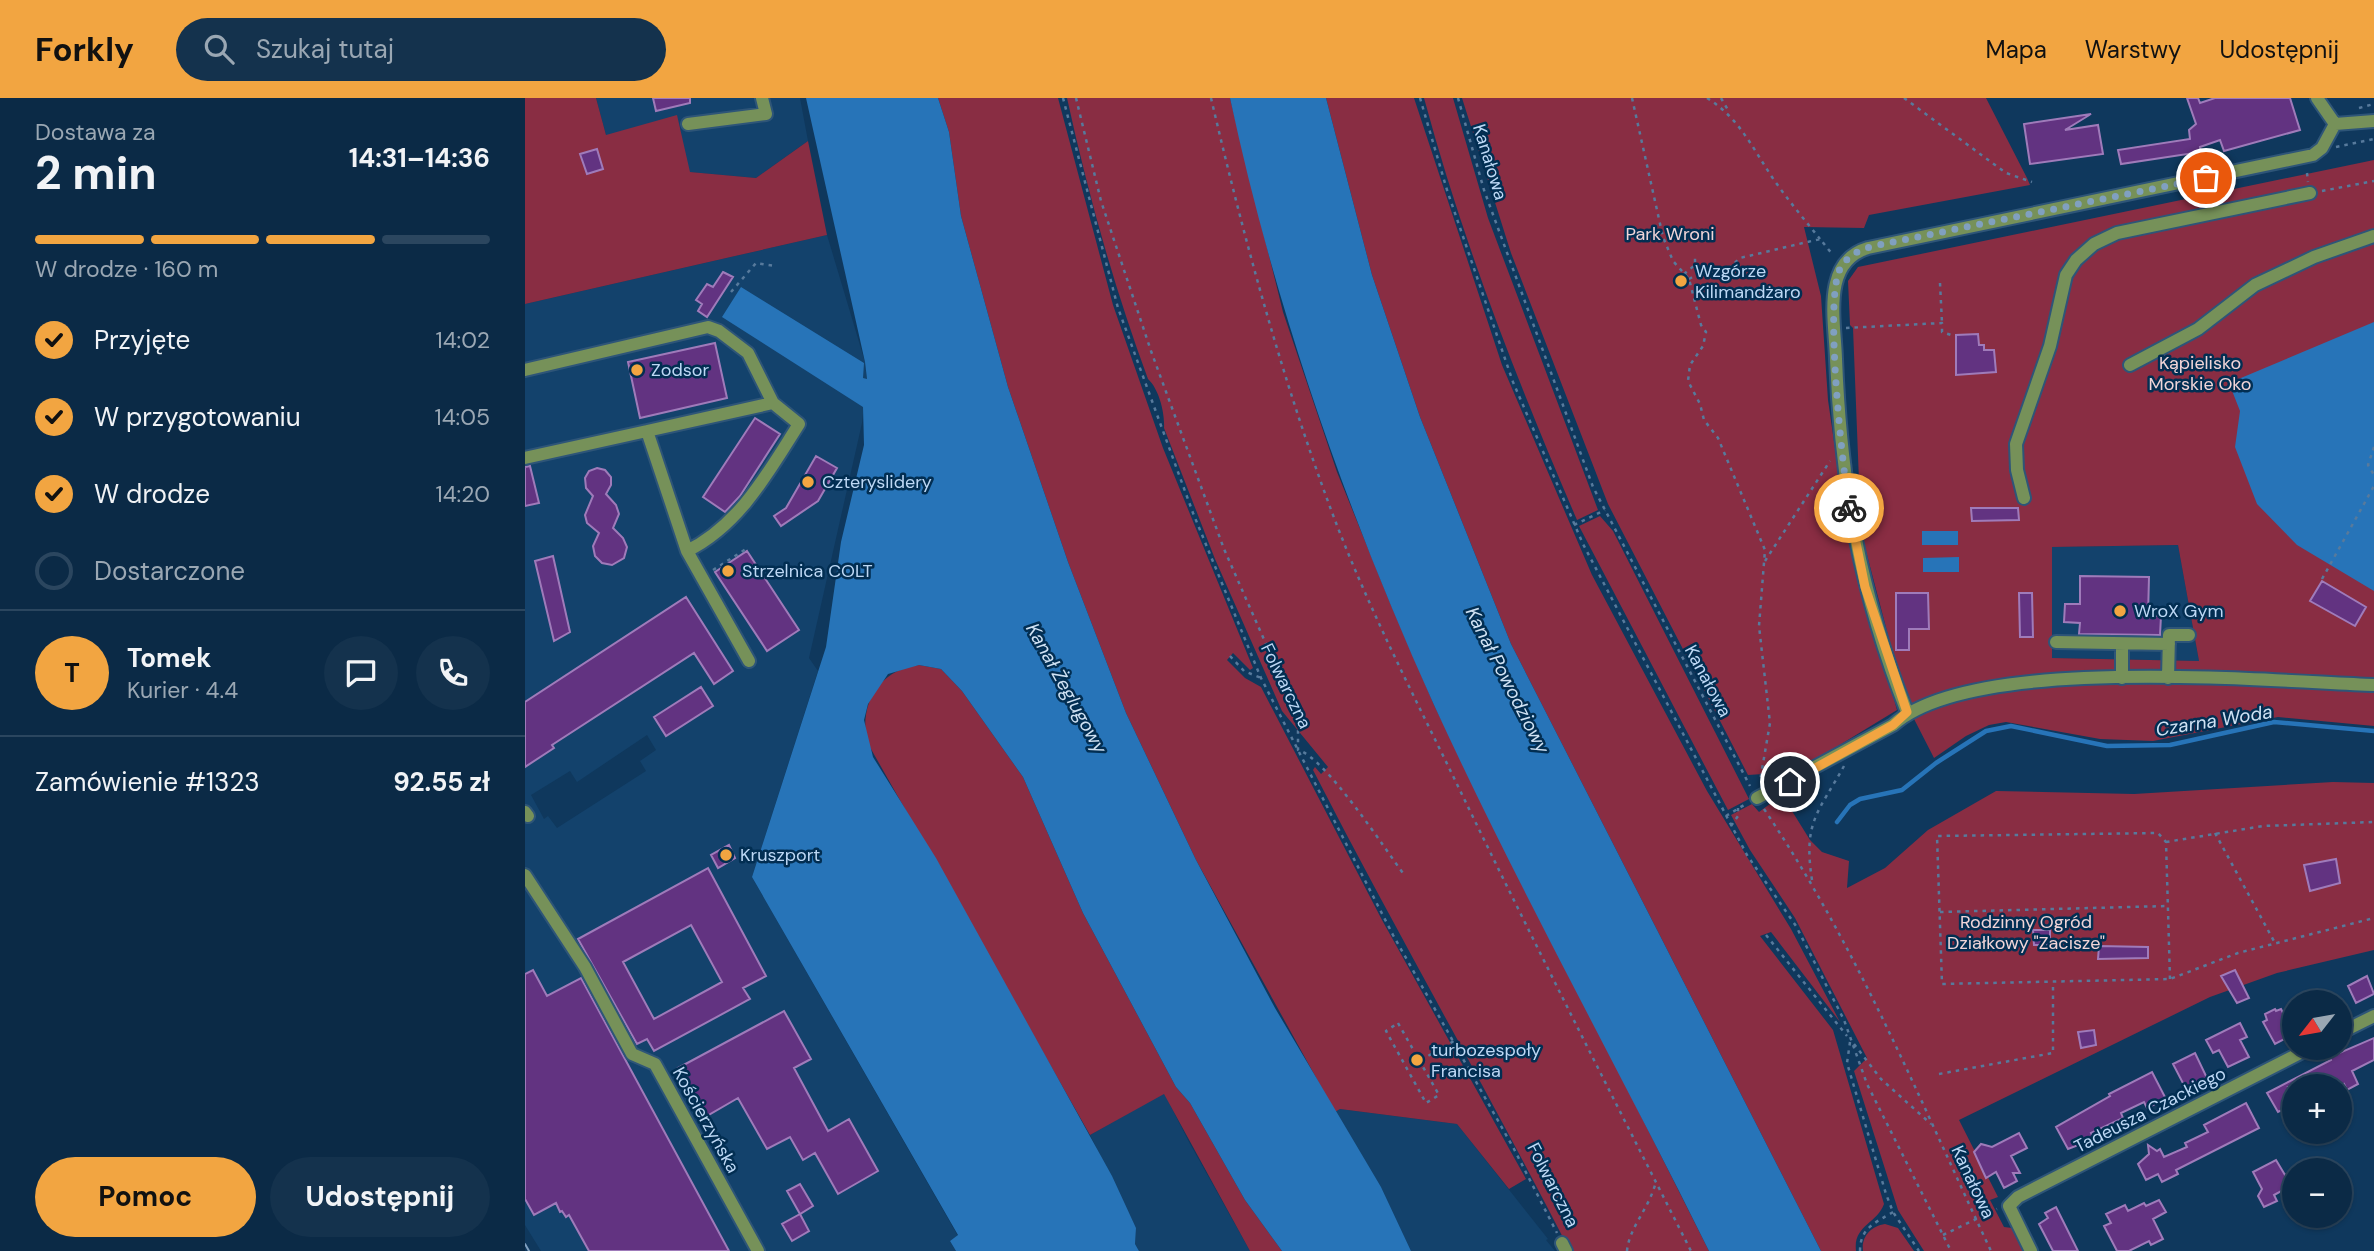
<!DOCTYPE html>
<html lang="pl">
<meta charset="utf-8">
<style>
body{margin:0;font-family:"DM Sans",sans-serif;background:#14324d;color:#f1f3f6;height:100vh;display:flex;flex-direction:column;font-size:26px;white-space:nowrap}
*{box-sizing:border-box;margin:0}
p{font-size:23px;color:#9aa7b3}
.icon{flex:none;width:38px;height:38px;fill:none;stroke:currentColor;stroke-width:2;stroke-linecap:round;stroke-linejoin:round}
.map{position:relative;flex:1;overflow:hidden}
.sheet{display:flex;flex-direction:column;background:#0b2a46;width:525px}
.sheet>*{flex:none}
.needle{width:46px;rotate:239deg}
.controls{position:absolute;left:1757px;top:892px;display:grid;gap:14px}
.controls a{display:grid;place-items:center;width:70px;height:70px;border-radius:50%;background:#0b2a46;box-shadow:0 2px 5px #0004,0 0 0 2px #2b465f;font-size:35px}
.pin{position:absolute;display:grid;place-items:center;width:60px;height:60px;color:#fff;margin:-30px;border:4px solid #fff;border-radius:50%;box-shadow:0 2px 7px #0007}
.courier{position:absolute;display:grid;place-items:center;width:70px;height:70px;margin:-35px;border:5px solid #f2a541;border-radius:50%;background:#fff;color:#222;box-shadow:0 2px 9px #0007}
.summary em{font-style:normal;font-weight:700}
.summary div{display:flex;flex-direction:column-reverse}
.summary{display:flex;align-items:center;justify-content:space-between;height:119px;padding:0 35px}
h1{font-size:46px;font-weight:700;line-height:52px}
.bar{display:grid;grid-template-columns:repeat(4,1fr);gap:10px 7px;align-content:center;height:84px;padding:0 35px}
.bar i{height:9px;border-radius:5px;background:#2b465f}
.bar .current{background:#f2a541}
.bar p{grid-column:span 4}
.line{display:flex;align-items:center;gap:18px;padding:0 35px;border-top:2px solid #2b465f}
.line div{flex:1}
.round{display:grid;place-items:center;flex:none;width:74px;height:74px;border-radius:37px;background:#14324d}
ol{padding:0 35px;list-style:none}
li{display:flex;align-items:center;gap:21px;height:77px}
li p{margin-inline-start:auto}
li .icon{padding:7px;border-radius:50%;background:#f2a541;color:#111;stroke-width:4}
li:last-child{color:#9aa7b3}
li i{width:38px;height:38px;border:4px solid #2b465f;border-radius:50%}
.primary-button{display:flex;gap:14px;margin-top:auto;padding:14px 35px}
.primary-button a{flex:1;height:80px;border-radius:42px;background:#f2a541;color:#111;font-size:28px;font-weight:700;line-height:80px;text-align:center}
.primary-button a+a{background:#14324d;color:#f1f3f6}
header{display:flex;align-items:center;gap:42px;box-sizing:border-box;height:98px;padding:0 35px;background:#f2a541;color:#111}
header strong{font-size:33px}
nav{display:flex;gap:38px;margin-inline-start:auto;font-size:24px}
.search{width:490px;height:63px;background:#14324d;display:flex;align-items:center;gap:18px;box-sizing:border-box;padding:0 24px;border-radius:38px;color:#9aa7b3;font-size:26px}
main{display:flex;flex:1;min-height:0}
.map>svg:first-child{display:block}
</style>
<header>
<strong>Forkly</strong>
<div class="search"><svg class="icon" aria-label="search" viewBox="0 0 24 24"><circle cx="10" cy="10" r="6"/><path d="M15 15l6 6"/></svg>Szukaj tutaj</div>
<nav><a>Mapa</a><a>Warstwy</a><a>Udostępnij</a></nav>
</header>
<main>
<section class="sheet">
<div class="summary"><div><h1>2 min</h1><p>Dostawa za</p></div><em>14:31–14:36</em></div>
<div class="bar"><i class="current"></i><i class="current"></i><i class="current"></i><i></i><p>W drodze · 160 m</p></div>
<ol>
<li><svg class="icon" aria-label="check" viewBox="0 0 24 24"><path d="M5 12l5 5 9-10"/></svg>Przyjęte<p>14:02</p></li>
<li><svg class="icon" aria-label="check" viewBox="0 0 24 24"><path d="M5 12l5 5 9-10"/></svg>W przygotowaniu<p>14:05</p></li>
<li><svg class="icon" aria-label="check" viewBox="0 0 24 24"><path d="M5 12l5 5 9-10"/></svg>W drodze<p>14:20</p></li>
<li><i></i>Dostarczone</li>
</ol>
<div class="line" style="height:126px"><b class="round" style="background:#f2a541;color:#111">T</b><div><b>Tomek</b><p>Kurier · 4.4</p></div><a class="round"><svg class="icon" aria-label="chat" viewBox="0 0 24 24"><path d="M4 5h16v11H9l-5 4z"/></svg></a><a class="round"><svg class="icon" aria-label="phone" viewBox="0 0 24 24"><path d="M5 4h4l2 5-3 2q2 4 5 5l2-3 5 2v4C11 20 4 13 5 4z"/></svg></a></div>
<div class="line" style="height:91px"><div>Zamówienie #1323</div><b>92.55 zł</b></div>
<div class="primary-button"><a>Pomoc</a><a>Udostępnij</a></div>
</section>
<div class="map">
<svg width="1849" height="1153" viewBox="0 0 1849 1153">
<rect width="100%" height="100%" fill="#0f385d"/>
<!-- built -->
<path fill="#13426c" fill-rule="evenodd" d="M 71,0 L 275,0 L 283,43 L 231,80 L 164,74 L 81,37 Z
M 302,137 L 340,264 L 342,282 L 337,325 L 284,560 L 293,573 L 227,779 L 433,1138 L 425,1143 L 431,1153 L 16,1153 L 0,1127 L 0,206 ZM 122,637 L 131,652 L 115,663 L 121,673 L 32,730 L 23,718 L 19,721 L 6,697 L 45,673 L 52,684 Z
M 1653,447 L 1674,563 L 1527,560 L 1527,449 Z
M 639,995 L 664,1044 L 725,1153 L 614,1153 L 610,1146 L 611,1130 L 565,1037 Z
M 815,1011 L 932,1026 L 1023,1141 L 1021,1142 L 1030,1153 L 886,1153 L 856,1089 L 810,1014 Z"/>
<!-- green -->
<path fill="#892d43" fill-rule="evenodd" d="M 0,0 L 71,0 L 81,37 L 152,17 L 165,74 L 231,80 L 283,43 L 302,137 L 0,206 Z
M 413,0 L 533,0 L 588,207 L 638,350 L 728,570 L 725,572 L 708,555 L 702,562 L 720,580 L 736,589 L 857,822 L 1001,1081 L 984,1091 L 932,1026 L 815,1011 L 810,1014 L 671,762 L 601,615 L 543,464 L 483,289 L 436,118 L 424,34 Z
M 542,0 L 705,0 L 758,214 L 812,374 L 866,507 L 910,609 L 1184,1153 L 1045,1153 C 962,991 871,834 788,672 L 790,669 L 796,676 L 803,669 L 757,613 L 690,461 L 639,330 C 640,315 634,291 623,281 C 589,189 563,96 542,0 Z
M 801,0 L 889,0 L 977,267 L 1067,477 L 1182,693 L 1266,831 L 1315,924 L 1246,834 L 1235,838 L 1308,932 L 1359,1106 C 1352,1126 1328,1127 1331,1153 L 1296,1153 L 986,546 L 895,319 L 847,177 Z
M 899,0 L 928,0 L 963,120 L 1073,412 L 1052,422 C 993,285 938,145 899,0 Z
M 937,0 L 1461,0 L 1502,80 L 1505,87 L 1344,117 L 1339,130 L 1279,129 L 1296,198 L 1303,302 L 1321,426 L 1372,612 L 1249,687 L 1238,676 L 1223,677 L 1083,406 L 986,155 Z
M 1849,62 L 1849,628 L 1753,619 L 1628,643 L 1575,641 L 1481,624 L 1464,627 L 1441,638 L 1409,660 L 1388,619 L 1374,579 L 1336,434 L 1328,230 L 1325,227 L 1323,183 L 1333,169 ZM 1653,447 L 1674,563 L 1527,560 L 1527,449 Z
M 1075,418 L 1088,433 L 1224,701 L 1203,712 L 1054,428 Z
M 394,567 L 416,571 L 437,593 L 498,679 L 558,815 L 651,989 L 665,1005 L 720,1102 L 757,1153 L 725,1153 L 639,996 L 565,1037 L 342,644 C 334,605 354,572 394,567 Z
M 1808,684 L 1849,685 L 1849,852 L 1752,875 L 1685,899 L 1434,1022 L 1473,1099 L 1465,1102 L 1479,1129 L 1487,1130 L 1499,1153 L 1399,1153 L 1373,1112 L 1329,973 L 1342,960 L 1270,820 L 1225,752 L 1206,717 L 1227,706 L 1234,714 L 1257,697 L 1285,742 L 1297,754 L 1324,763 L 1322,790 L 1360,770 L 1403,732 L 1471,693 L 1609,696 Z
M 1360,1126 L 1373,1130 L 1389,1153 L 1338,1153 C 1336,1139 1346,1128 1360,1126 Z"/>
<!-- water -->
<path fill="#2774b8" d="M 281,0 L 413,0 L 424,34 L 436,118 L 483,289 L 543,464 L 601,615 L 671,762 L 750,910 L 856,1089 L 886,1153 L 757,1153 L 720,1102 L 665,1005 L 651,989 L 558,815 L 498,679 L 437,593 L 416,571 L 394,567 L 363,576 L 343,606 L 339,622 L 348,659 L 411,760 L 587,1078 L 611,1130 L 610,1146 L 614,1153 L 431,1153 L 425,1143 L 433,1137 L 227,779 L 301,549 L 316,444 L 339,347 L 338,309 L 197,219 L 216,189 L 339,265 L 338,280 L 342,281 L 340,264 Z
M 705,0 L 801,0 L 847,177 L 895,319 L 986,546 L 1296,1153 L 1184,1153 C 1094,971 994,792 909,607 C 821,412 750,210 705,0 Z
M 1849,224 L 1849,493 L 1772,447 L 1732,406 L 1710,349 L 1715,313 L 1704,285 Z
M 1397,433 L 1433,433 L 1433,447 L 1397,447 Z
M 1434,459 L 1434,474 L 1398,474 L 1398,460 Z"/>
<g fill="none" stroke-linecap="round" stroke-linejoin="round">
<!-- stream -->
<path stroke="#2774b8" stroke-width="4.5" d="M 1312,724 L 1325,707 L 1335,701 L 1377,692 L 1411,665 L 1461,633 L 1486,628 L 1582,648 L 1645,647 L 1749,624 L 1849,633"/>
</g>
<!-- building -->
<path fill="#623381" stroke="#9f7bba" stroke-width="2" fill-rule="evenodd" d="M 128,0 L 165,0 L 165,5 L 131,13 Z
M 1662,0 L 1673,0 L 1675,5 L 1690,0 L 1765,0 L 1775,32 L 1699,53 L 1695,42 L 1675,49 L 1676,54 L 1596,66 L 1593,52 L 1665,41 L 1664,32 L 1671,26 Z
M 1566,16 L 1540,32 L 1573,27 L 1578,56 L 1505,66 L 1499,26 Z
M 72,51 L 78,71 L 62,76 L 55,56 Z
M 198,174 L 208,179 L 182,219 L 173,213 L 177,206 L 171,202 L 182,186 L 188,189 Z
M 1453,236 L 1454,247 L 1459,247 L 1459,252 L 1469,252 L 1471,274 L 1431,277 L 1431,237 Z
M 190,245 L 202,300 L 115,320 L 103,264 Z
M 230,320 L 255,336 L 215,398 L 200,414 L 178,399 Z
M 291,358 L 312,370 L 293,403 L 256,428 L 249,418 L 261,410 Z
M 5,368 L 14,405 L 0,408 L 0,369 Z
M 72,370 L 80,372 L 86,379 L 86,387 L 81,396 L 91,407 L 94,416 L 88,430 L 98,440 L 102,449 L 99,460 L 87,467 L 77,465 L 70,458 L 68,448 L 74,435 L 62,425 L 60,417 L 68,398 L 61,390 L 60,380 L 64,373 Z
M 1446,410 L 1493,410 L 1494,422 L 1447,423 Z
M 222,453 L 274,532 L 242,553 L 190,474 Z
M 28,458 L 45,534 L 29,543 L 10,463 Z
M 1555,478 L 1624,479 L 1623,518 L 1636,518 L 1635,537 L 1554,536 L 1555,525 L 1539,524 L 1540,506 L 1555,506 Z
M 1797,483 L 1841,509 L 1830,528 L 1785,503 Z
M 1371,495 L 1403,495 L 1404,531 L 1384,531 L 1384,552 L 1371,552 Z
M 1494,495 L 1507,495 L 1508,539 L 1495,539 Z
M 161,499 L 208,573 L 189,586 L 169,555 L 27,647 L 29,650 L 0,669 L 0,604 Z
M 176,589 L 188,608 L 141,638 L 129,619 Z
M 204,747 L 210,760 L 193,770 L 186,757 Z
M 1811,761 L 1815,785 L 1785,793 L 1779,767 Z
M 183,770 L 241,878 L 218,890 L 225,901 L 129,953 L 122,941 L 112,946 L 53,841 ZM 166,827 L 197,884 L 129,921 L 98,864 Z
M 1508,832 L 1525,832 L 1525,847 L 1509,847 Z
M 1574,848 L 1623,849 L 1623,860 L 1573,861 Z
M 8,872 L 22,898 L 56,880 L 204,1153 L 64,1153 L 44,1117 L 41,1119 L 37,1113 L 35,1114 L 31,1105 L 9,1117 L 0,1101 L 0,876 Z
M 1710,872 L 1724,900 L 1712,905 L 1696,878 Z
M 1842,878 L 1849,896 L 1831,905 L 1823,888 Z
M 1750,911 L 1751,913 L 1756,911 L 1769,936 L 1750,946 L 1738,924 L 1742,922 L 1740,916 Z
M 259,913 L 286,961 L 269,970 L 303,1033 L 324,1021 L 353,1073 L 313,1096 L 290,1055 L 278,1062 L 265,1039 L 242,1051 L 213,1000 L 180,1019 L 153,970 Z
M 1715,925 L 1722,939 L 1715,942 L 1724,959 L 1703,969 L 1694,952 L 1688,955 L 1681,942 Z
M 1569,932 L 1571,947 L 1556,950 L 1553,934 Z
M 1849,940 L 1849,962 L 1827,973 L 1833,986 L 1822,992 L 1819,986 L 1814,989 L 1763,989 L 1769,1006 L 1753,1014 L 1742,995 L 1806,962 L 1805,959 Z
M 1670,955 L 1682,980 L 1661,991 L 1648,966 Z
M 1627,974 L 1641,1001 L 1622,1010 L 1619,1004 L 1596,1015 L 1598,1020 L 1566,1035 L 1569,1041 L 1543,1051 L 1531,1029 L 1585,998 L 1584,996 Z
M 1721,1005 L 1734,1030 L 1651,1072 L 1653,1076 L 1637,1084 L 1633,1076 L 1621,1082 L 1613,1066 L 1624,1056 L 1623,1047 L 1632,1053 L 1635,1051 L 1639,1059 L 1662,1049 L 1660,1045 L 1683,1034 L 1679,1027 Z
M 1494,1035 L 1502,1050 L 1486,1058 L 1495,1075 L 1488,1075 L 1492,1083 L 1479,1090 L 1471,1074 L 1461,1080 L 1449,1054 L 1456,1046 L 1467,1049 Z
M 1751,1062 L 1760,1077 L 1769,1072 L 1769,1086 L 1749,1097 L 1752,1103 L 1739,1109 L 1733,1098 L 1737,1091 L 1728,1074 Z
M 275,1086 L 288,1108 L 275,1116 L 262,1093 Z
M 1634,1102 L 1641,1114 L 1628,1121 L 1638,1141 L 1626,1147 L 1624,1143 L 1604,1153 L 1592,1153 L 1579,1128 L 1586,1125 L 1581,1116 L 1600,1107 L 1603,1113 L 1619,1105 L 1621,1108 Z
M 1531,1109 L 1553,1153 L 1528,1153 L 1514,1126 L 1523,1120 L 1520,1115 Z
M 275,1116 L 284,1133 L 267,1143 L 257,1126 Z"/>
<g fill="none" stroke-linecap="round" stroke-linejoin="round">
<defs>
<path id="minor" d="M 1792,0 L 1810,26
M 163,26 L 241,16 L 237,0
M 1810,26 L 1849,23
M 1605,267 L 1673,231 L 1730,187 L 1789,159 L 1849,138
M 0,272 L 183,229 L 194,233 L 223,255 L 248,305 L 274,326 C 244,373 215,427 162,453
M 122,333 L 248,305
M 0,360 L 122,333 L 162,453 L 224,563
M 1499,400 L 1492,372 L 1491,346 L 1525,248 L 1541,177 L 1551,162 L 1569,146 L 1592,135 L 1785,95
M 1531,544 L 1644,546
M 1597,546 L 1597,580
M 1643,580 L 1644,537 L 1664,537
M 1382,614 C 1335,495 1316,388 1311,261 C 1310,223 1296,164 1343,150 L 1788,57 L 1797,50 L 1810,26
M 1232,700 L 1368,627 C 1447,556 1740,583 1849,587
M 0,714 L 3,718
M 0,777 L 60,869 L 107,956 L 130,966 L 233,1153
M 1815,935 L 1849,918
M 1037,1145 L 1041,1153
M 1506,1153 L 1484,1108 L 1493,1099 L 1785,950"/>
</defs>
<!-- minor casing -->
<use href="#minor" stroke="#2e5578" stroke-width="16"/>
<!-- path -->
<path stroke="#577a9c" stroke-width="2.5" stroke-dasharray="3.5 5" stroke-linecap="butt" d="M 538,0 L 593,210 L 668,415 L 736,580 L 868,837 L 989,1051 L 1032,1135
M 551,0 L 576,103 L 626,253 L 699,451 L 764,598 L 773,626 L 773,652 C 800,659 860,751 880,778
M 686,0 C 719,141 757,281 808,417 C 842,507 887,594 929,680 C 1006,839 1086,996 1166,1153
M 895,0 L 922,92 L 988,284 L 1058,446 L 1222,757 L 1271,828 L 1319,922 L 1342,986 L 1426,1153
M 933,0 L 959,92 L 1068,389 L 1225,688
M 1107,0 L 1138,139 L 1148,163 L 1164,181 L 1176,227 L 1181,234 L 1178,248 L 1165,267 L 1163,283 L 1175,306 L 1179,322 L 1193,340 L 1240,452 L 1234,528 L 1245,625 L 1235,683
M 1182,0 C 1214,20 1227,49 1247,79 C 1262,101 1279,121 1295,141
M 1196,0 L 1203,12
M 1379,0 L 1481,75 L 1507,84
M 1834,10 L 1849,6
M 1811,49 L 1849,41
M 1782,75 L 1783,84
M 1797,93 L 1849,83
M 1159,176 L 1170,167 L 1170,158
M 1164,181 L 1178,173 L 1195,174 L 1203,171 L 1215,160 L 1295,141 L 1308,157
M 1415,185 L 1417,225
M 206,194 L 231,165 L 250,168
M 1321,230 L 1417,225 L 1417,234 L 1429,238
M 1849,349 L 1843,367 L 1849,377
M 1049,427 L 1080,412
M 1240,463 L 1305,363
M 188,472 L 221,451
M 1797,481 L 1849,388
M 705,558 L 719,573 L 736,580
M 1239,711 C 1333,850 1395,1003 1466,1153
M 1201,718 L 1219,707
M 1206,728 L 1213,718 L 1213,710
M 1690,735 L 1750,845
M 1641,744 L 1738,728 L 1849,724
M 1287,782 C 1278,724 1293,715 1319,668
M 1415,814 L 1642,808
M 1241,837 L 1322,938
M 1645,881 L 1641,744 L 1633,735 L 1412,738 L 1417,886 L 1645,881 L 1713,855 L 1849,820
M 873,925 L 914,997 L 901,1005 L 861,933 Z
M 1325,944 L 1322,965 L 1361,1096 L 1368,1114 L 1394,1153
M 1329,946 L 1356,981 L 1406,1026
M 896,962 L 929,943
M 1414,976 L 1528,955 L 1528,884
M 1418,1137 L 1472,1111
M 1102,1153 C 1104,1129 1125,1110 1131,1083
M 1335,1153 C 1335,1130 1350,1125 1368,1114"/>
<!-- minor -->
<use href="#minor" stroke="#769159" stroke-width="12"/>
<!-- tram -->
<path stroke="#82a1c1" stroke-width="2" d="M 0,1146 L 4,1153"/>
</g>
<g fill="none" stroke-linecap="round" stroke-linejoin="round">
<!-- done -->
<path stroke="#80a0c0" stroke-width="7" stroke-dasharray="0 12.6" d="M 1324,410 C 1318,370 1298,197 1316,169 C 1328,150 1349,148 1368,144 L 1681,80"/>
<!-- route -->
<path stroke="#f2a541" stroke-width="9" d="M 1265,684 L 1368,627 L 1382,614 L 1340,489 L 1324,410"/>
</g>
<!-- markers -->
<g fill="#f2a541" stroke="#022e52" stroke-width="2.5">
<circle cx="1156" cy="183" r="7"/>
<circle cx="112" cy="272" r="7"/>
<circle cx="283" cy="384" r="7"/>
<circle cx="203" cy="473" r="7"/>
<circle cx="1595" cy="513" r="7"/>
<circle cx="201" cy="757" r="7"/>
<circle cx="892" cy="962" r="7"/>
</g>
<g text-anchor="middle" stroke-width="5" stroke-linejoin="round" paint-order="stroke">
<!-- street labels -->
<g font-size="18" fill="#bdd8f5" stroke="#022e52">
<text transform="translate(965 64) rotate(73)" y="6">Kanałowa</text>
<text transform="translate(1183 583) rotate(62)" y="6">Kanałowa</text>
<text transform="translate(761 588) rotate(64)" y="6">Folwarczna</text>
<text transform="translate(1625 1012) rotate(-27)" y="6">Tadeusza Czackiego</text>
<text transform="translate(181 1022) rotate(61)" y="6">Kościerzyńska</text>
<text transform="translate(1448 1084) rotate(65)" y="6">Kanałowa</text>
<text transform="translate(1028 1087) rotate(63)" y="6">Folwarczna</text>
</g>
<!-- park labels -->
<g font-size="18" fill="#f1d5d8" stroke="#022e52">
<text x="1145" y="142">Park Wroni</text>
<text x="1675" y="271">Kąpielisko<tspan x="1675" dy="21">Morskie Oko</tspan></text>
<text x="1501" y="830">Rodzinny Ogród<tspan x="1501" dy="21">Działkowy "Zacisze"</tspan></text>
</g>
<!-- poi labels -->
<g font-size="18" fill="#bdd8f5" stroke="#022e52" text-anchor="start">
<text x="1170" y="179">Wzgórze<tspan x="1170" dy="21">Kilimandżaro</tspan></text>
<text x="126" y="278">Zodsor</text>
<text x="297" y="390">Czteryslidery</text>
<text x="217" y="479">Strzelnica COLT</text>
<text x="1609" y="519">WroX Gym</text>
<text x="215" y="763">Kruszport</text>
<text x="906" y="958">turbozespoły<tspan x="906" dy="21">Francisa</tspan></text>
</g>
<!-- water labels -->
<g font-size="19" font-style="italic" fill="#d0e2f4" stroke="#022e52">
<text transform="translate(983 582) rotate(63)" y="7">Kanał Powodziowy</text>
<text transform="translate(542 590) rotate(61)" y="7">Kanał Żeglugowy</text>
<text transform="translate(1689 622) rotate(-9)" y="7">Czarna Woda</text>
</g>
</g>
</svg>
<div class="controls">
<a><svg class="needle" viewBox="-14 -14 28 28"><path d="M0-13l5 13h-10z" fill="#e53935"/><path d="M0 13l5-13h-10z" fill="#9aa7b3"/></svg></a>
<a>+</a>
<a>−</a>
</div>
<div class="pin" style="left:1681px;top:80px;background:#ea580c"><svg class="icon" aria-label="bag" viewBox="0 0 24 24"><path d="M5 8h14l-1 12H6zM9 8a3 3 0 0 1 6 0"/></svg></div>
<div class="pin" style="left:1265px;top:684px;background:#1f2937"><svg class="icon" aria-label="home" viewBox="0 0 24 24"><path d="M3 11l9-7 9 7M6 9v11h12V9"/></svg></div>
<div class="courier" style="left:1324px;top:410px"><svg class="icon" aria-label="bike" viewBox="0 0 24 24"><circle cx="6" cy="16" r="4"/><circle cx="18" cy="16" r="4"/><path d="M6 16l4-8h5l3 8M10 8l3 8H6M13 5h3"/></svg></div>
</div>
</main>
